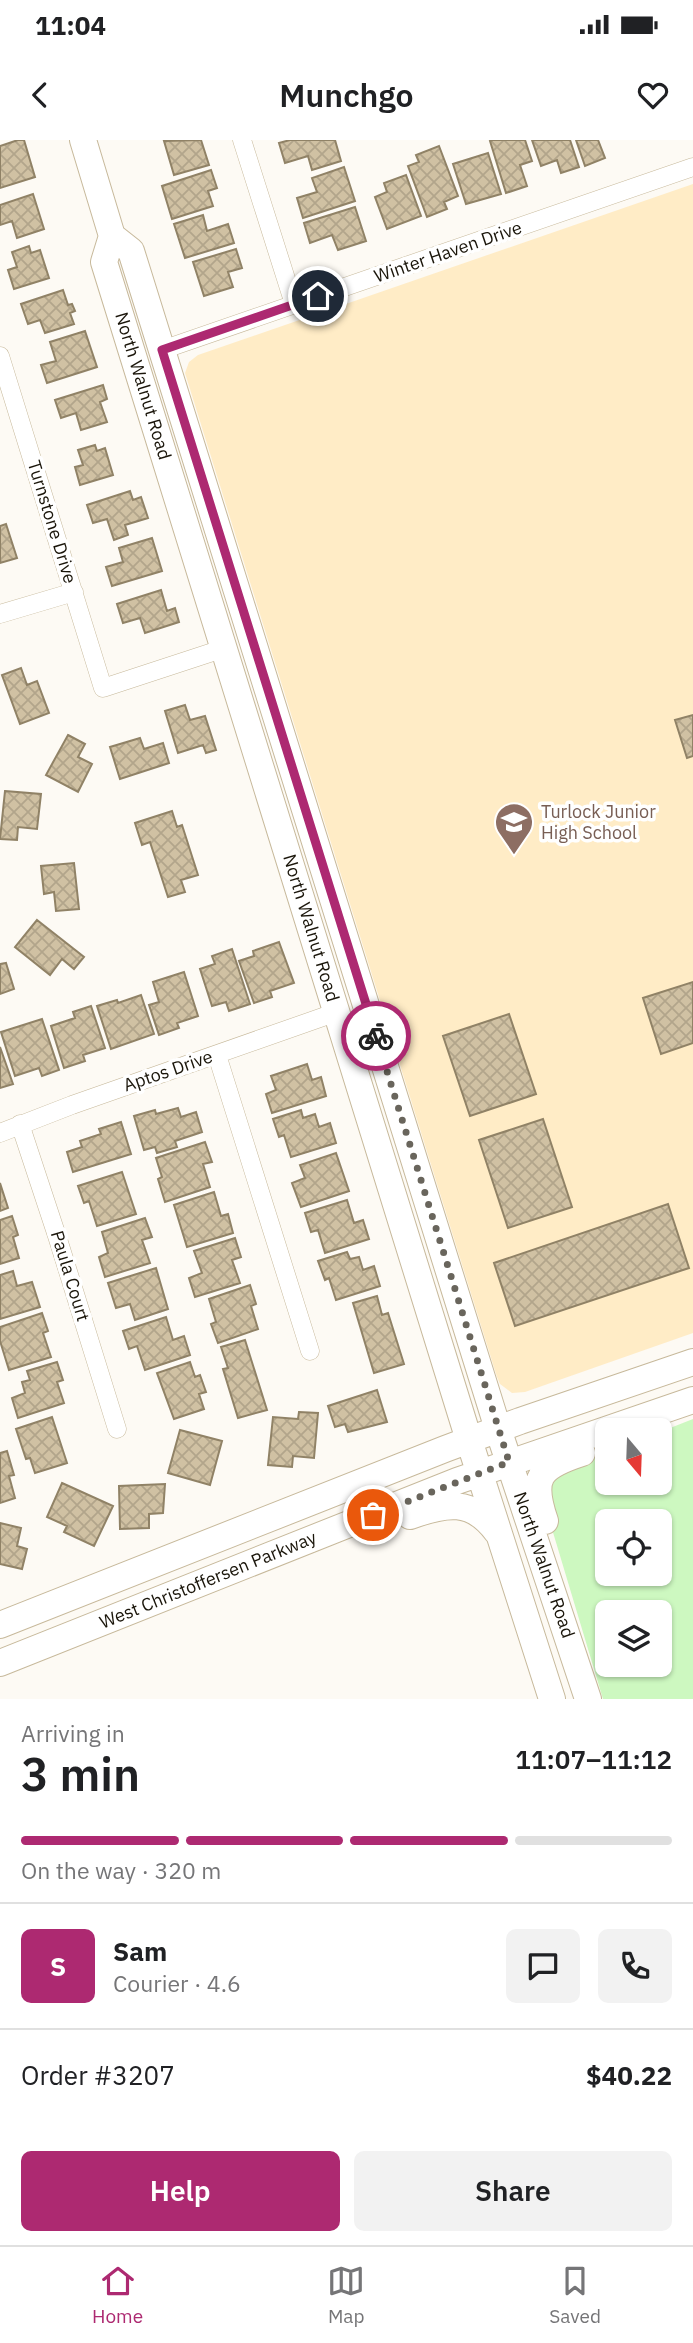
<!DOCTYPE html>
<meta charset="utf-8">
<style>
body{margin:0;font-family:"IBM Plex Sans",sans-serif;background:#f2f2f2;color:#202124;height:100vh;display:flex;flex-direction:column;font-size:26px;white-space:nowrap}
*{box-sizing:border-box;margin:0}
p{font-size:23px;color:#757577}
.icon{flex:none;width:38px;height:38px;fill:none;stroke:currentColor;stroke-width:2;stroke-linecap:round;stroke-linejoin:round}
.map{position:relative;height:1559px;overflow:hidden}
.sheet{display:flex;flex-direction:column;background:#fff;flex:1}
.sheet>*{flex:none}
.needle{width:46px;rotate:161deg}
.tools{position:absolute;left:595px;top:1278px;display:grid;gap:14px}
.tools a{display:grid;place-items:center;width:77px;height:77px;border-radius:10px;background:#fff;box-shadow:0 2px 5px #0004;font-size:35px}
.pin{position:absolute;display:grid;place-items:center;width:60px;height:60px;color:#fff;margin:-30px;border:4px solid #fff;border-radius:50%;box-shadow:0 2px 7px #0007}
.courier{position:absolute;display:grid;place-items:center;width:70px;height:70px;margin:-35px;border:5px solid #ad2971;border-radius:50%;background:#fff;color:#222;box-shadow:0 2px 9px #0007}
.head em{font-style:normal;font-weight:600}
.head div{display:flex;flex-direction:column-reverse}
.head{display:flex;align-items:center;justify-content:space-between;height:119px;padding:0 21px}
h1{font-size:46px;font-weight:600;line-height:52px}
.bar{display:grid;grid-template-columns:repeat(4,1fr);gap:10px 7px;align-content:center;height:84px;padding:0 21px}
.bar i{height:9px;border-radius:5px;background:#e0e0e0}
.bar .on{background:#ad2971}
.bar p{grid-column:span 4}
.line{display:flex;align-items:center;gap:18px;padding:0 21px;border-top:2px solid #e0e0e0}
.line div{flex:1}
.round{display:grid;place-items:center;flex:none;width:74px;height:74px;border-radius:10px;background:#f2f2f2}
.cta{display:flex;gap:14px;margin-top:auto;padding:14px 21px}
.cta a{flex:1;height:80px;border-radius:10px;background:#ad2971;color:#fff;font-size:28px;font-weight:600;line-height:80px;text-align:center}
.cta a+a{background:#f2f2f2;color:#202124}
.status{display:flex;justify-content:space-between;align-items:center;height:49px;padding:0 35px;background:#fff;direction:ltr}
.status svg{height:19px;fill:currentColor}
header{display:flex;justify-content:space-between;align-items:center;height:91px;padding:0 21px;background:#fff;font-size:32px;font-weight:600}
.dock{display:flex;justify-content:space-around;align-items:center;height:98px;border-top:2px solid #e0e0e0;background:#fff;font-size:19px;color:#757577}
.dock a{display:grid;justify-items:center;gap:4px}
.dock .on{color:#ad2971}
.map>svg:first-child{display:block}
</style>
<div class="status"><b>11:04</b><svg viewBox="0 0 49 12"><path d="M0 12V9h3v3zM5 12V6h3v6zM10 12V3h3v9zM15 12V0h3v12zM26 1h20v11H26zM47 4h2v5h-2z"/></svg></div>
<header><svg class="icon" aria-label="back" viewBox="0 0 24 24"><path d="M15 5l-7 7 7 7"/></svg>Munchgo<svg class="icon" aria-label="heart" viewBox="0 0 24 24"><path d="M12 20l-8-8c-3-5 5-10 8-4 3-6 11-1 8 4z"/></svg></header>
<div class="map">
<svg width="693" height="1559" viewBox="0 0 693 1559">
<defs>
<pattern id="building-cross-hatch" width="8" height="8" patternUnits="userSpaceOnUse" patternTransform="scale(1.75)"><rect width="8" height="8" fill="#d0c1a3"/><path d="M0 0l8 8M0 8l8-8" fill="none" stroke="#b2a58b"/></pattern>
</defs>
<rect width="100%" height="100%" fill="#fdfaf4"/>
<!-- built -->
<path fill="#ffecc6" d="M 693,44 L 693,1193 L 525,1252 L 512,1253 L 500,1244 L 497,1237 L 185,233 L 189,222 L 198,215 Z"/>
<!-- park -->
<path fill="#cdf8c0" fill-rule="evenodd" d="M 693,1279 L 693,1559 L 603,1559 L 543,1359 L 543,1350 L 566,1325 L 607,1311 L 607,1342 L 660,1342 L 660,1292 ZM 607,1381 L 660,1381 L 660,1433 L 607,1433 ZM 607,1472 L 660,1472 L 660,1524 L 607,1524 Z"/>
<!-- building -->
<path fill="url(#building-cross-hatch)" stroke="#908266" stroke-width="2" d="M 18,0 L 24,0 L 35,37 L 0,48 L 0,6 Z
M 201,0 L 209,25 L 174,35 L 164,1 Z
M 290,0 L 335,0 L 341,21 L 312,30 L 308,16 L 285,23 L 279,3 Z
M 493,0 L 525,0 L 532,21 L 520,25 L 527,46 L 506,53 L 490,1 Z
M 532,0 L 570,0 L 579,27 L 561,33 L 557,20 L 541,26 Z
M 576,0 L 598,0 L 605,18 L 585,26 Z
M 439,6 L 458,56 L 444,62 L 447,69 L 427,77 L 408,26 L 419,22 L 416,15 Z
M 488,13 L 501,54 L 466,64 L 453,24 Z
M 344,27 L 355,61 L 303,78 L 297,58 L 317,52 L 312,38 Z
M 211,30 L 217,48 L 208,51 L 213,66 L 172,79 L 162,46 Z
M 406,35 L 421,76 L 387,89 L 375,57 L 387,52 L 384,43 Z
M 33,54 L 44,89 L 17,98 L 12,81 L 0,85 L 0,65 Z
M 355,67 L 366,101 L 338,110 L 332,95 L 310,103 L 304,83 Z
M 203,75 L 207,91 L 228,84 L 234,103 L 185,118 L 174,84 Z
M 29,106 L 31,113 L 40,110 L 49,138 L 14,149 L 8,130 L 17,127 L 12,112 Z
M 236,109 L 242,128 L 228,132 L 233,147 L 204,156 L 193,122 Z
M 63,150 L 68,165 L 72,164 L 75,171 L 70,173 L 74,184 L 45,193 L 40,180 L 28,184 L 21,164 Z
M 85,191 L 97,227 L 47,243 L 41,225 L 56,221 L 50,202 Z
M 103,245 L 107,259 L 100,262 L 107,282 L 81,290 L 76,273 L 61,278 L 55,260 Z
M 95,305 L 97,311 L 105,308 L 113,335 L 80,345 L 75,327 L 83,325 L 78,310 Z
M 130,351 L 133,360 L 141,357 L 148,378 L 125,385 L 128,395 L 114,400 L 107,379 L 93,383 L 87,365 Z
M 6,384 L 17,418 L 0,423 L 0,386 Z
M 152,398 L 162,431 L 112,446 L 106,427 L 123,422 L 119,408 Z
M 161,450 L 167,471 L 175,468 L 179,482 L 145,493 L 140,478 L 123,483 L 117,464 Z
M 21,528 L 27,545 L 37,541 L 49,573 L 20,584 L 2,535 Z
M 185,565 L 190,580 L 205,576 L 216,610 L 206,613 L 203,605 L 178,613 L 165,571 Z
M 693,575 L 693,616 L 687,618 L 675,580 Z
M 68,595 L 85,604 L 78,617 L 92,624 L 78,652 L 46,635 Z
M 140,598 L 144,609 L 163,603 L 169,623 L 120,639 L 110,607 Z
M 5,651 L 41,654 L 37,689 L 18,687 L 17,700 L 0,699 Z
M 172,671 L 177,687 L 182,685 L 198,735 L 181,740 L 185,752 L 168,757 L 150,702 L 142,705 L 135,683 Z
M 74,723 L 79,769 L 56,771 L 54,752 L 44,754 L 41,726 Z
M 37,780 L 84,817 L 74,829 L 62,819 L 50,835 L 15,807 Z
M 279,802 L 294,843 L 270,851 L 272,857 L 254,863 L 239,821 L 254,816 L 253,811 Z
M 232,809 L 250,864 L 229,871 L 226,862 L 212,866 L 200,829 L 215,824 L 212,816 Z
M 6,823 L 14,849 L 0,854 L 0,824 Z
M 184,832 L 198,876 L 177,883 L 179,888 L 159,895 L 149,865 L 159,862 L 153,842 Z
M 693,842 L 693,903 L 661,914 L 643,858 Z
M 141,855 L 154,894 L 111,909 L 97,866 L 117,860 L 118,863 Z
M 91,866 L 105,908 L 83,915 L 85,921 L 64,928 L 51,886 L 75,878 L 73,872 Z
M 509,874 L 536,954 L 470,976 L 443,896 Z
M 42,879 L 59,930 L 42,936 L 39,928 L 15,936 L 1,892 Z
M 0,907 L 13,944 L 0,948 Z
M 307,924 L 312,940 L 321,937 L 326,956 L 272,973 L 266,954 L 276,950 L 271,936 Z
M 178,968 L 181,977 L 196,972 L 202,992 L 175,1001 L 177,1007 L 157,1013 L 155,1007 L 144,1010 L 134,976 L 155,970 L 156,974 Z
M 301,970 L 303,978 L 315,974 L 319,987 L 330,983 L 336,1003 L 291,1017 L 284,995 L 279,997 L 273,979 Z
M 543,979 L 572,1067 L 508,1088 L 479,1000 Z
M 121,982 L 131,1014 L 73,1032 L 67,1012 L 82,1007 L 80,1001 L 101,994 L 99,989 Z
M 205,1002 L 212,1022 L 203,1024 L 210,1047 L 165,1062 L 158,1039 L 162,1037 L 156,1018 Z
M 336,1013 L 349,1051 L 301,1067 L 292,1043 L 305,1038 L 300,1025 Z
M 122,1032 L 136,1074 L 97,1086 L 89,1061 L 84,1063 L 78,1046 Z
M 0,1043 L 8,1068 L 0,1071 Z
M 214,1052 L 221,1076 L 228,1074 L 233,1093 L 187,1107 L 174,1065 Z
M 347,1060 L 354,1083 L 363,1080 L 369,1099 L 325,1113 L 318,1090 L 311,1092 L 305,1073 Z
M 668,1064 L 689,1128 L 515,1186 L 494,1123 Z
M 12,1076 L 18,1095 L 13,1097 L 19,1118 L 0,1124 L 0,1080 Z
M 145,1078 L 152,1097 L 142,1100 L 150,1123 L 105,1137 L 99,1117 L 108,1113 L 102,1092 Z
M 235,1098 L 241,1117 L 232,1120 L 240,1143 L 195,1157 L 189,1138 L 202,1133 L 194,1111 Z
M 347,1112 L 350,1119 L 359,1117 L 363,1130 L 374,1126 L 380,1146 L 336,1160 L 329,1138 L 325,1140 L 318,1121 Z
M 156,1128 L 168,1169 L 135,1180 L 130,1164 L 116,1168 L 108,1143 Z
M 13,1131 L 17,1146 L 32,1142 L 40,1167 L 0,1179 L 0,1135 Z
M 250,1145 L 256,1164 L 251,1166 L 258,1189 L 218,1203 L 211,1184 L 216,1182 L 209,1159 Z
M 377,1156 L 382,1175 L 388,1173 L 404,1224 L 374,1233 L 353,1163 Z
M 42,1173 L 48,1191 L 43,1193 L 51,1217 L 9,1230 L 0,1201 L 0,1187 Z
M 166,1177 L 173,1200 L 184,1196 L 190,1215 L 145,1230 L 137,1206 L 129,1209 L 123,1191 Z
M 245,1200 L 267,1270 L 238,1278 L 223,1229 L 228,1228 L 221,1207 Z
M 57,1222 L 63,1240 L 57,1242 L 64,1263 L 18,1278 L 12,1258 L 25,1253 L 22,1242 L 30,1240 L 27,1231 Z
M 190,1222 L 195,1237 L 200,1235 L 206,1252 L 199,1254 L 204,1269 L 174,1279 L 157,1233 Z
M 377,1250 L 387,1282 L 348,1292 L 345,1284 L 335,1287 L 328,1266 Z
M 299,1272 L 318,1273 L 314,1318 L 293,1316 L 292,1327 L 268,1325 L 273,1277 L 298,1279 Z
M 52,1277 L 67,1323 L 35,1333 L 30,1318 L 26,1319 L 16,1289 Z
M 180,1290 L 222,1301 L 210,1345 L 168,1333 Z
M 7,1311 L 14,1335 L 9,1336 L 15,1358 L 0,1363 L 0,1313 Z
M 62,1343 L 113,1366 L 94,1406 L 64,1392 L 67,1386 L 47,1377 Z
M 165,1344 L 163,1373 L 149,1374 L 149,1388 L 120,1389 L 119,1346 Z
M 0,1383 L 21,1388 L 17,1406 L 27,1409 L 22,1429 L 0,1424 Z"/>
<g fill="none" stroke-linecap="round" stroke-linejoin="round">
<defs>
<path id="street" d="M 242,0 L 294,164
M 162,210 L 693,27
M 0,216 L 103,548 L 225,508
M 0,474 L 74,452
M 217,915 L 310,1211
M 20,984 L 57,1096 L 117,1289
M 0,993 L 72,965 L 337,872"/>
<path id="secondary" d="M 83,0 L 112,96 L 104,122 L 469,1300 L 552,1559
M 112,96 L 131,111 L 498,1289 L 588,1559
M 410,1376 C 446,1363 472,1358 497,1392
M 545,1381 C 530,1337 539,1327 582,1313
M 0,1485 L 445,1309 L 520,1281 L 693,1222
M 0,1523 L 457,1341 L 693,1260"/>
</defs>
<!-- street casing -->
<use href="#street" stroke="#c7b99b" stroke-width="19"/>
<!-- secondary casing -->
<use href="#secondary" stroke="#c7b99b" stroke-width="28"/>
<!-- street -->
<use href="#street" stroke="#fff" stroke-width="18"/>
<!-- secondary -->
<use href="#secondary" stroke="#fff" stroke-width="26"/>
</g>
<g fill="none" stroke-linecap="round" stroke-linejoin="round">
<!-- done -->
<path stroke="#69655c" stroke-width="7" stroke-dasharray="0 12.6" d="M 373,1375 L 509,1322 L 376,896"/>
<!-- route -->
<path stroke="#ad2971" stroke-width="9" d="M 318,156 L 162,210 L 376,896"/>
</g>
<!-- icons -->
<defs>
<symbol id="school-pin" viewBox="-11 -11 22 30"><path d="M0 17L-7.5 6A9.5 9.5 0 1 1 7.5 6Z" fill="#8d6e63" stroke="#fff"/><path d="M0-5L7-2L0 1L-7-2ZM-4 1L0 2.5L4 1V4Q0 6-4 4Z" fill="#fff"/></symbol>
</defs>
<g fill-rule="evenodd">
<use href="#school-pin" x="492" y="660" width="44" height="60"/>
</g>
<g text-anchor="middle" stroke-width="7" stroke-linejoin="round" paint-order="stroke">
<!-- street labels -->
<g font-size="18" fill="#1a150a" stroke="#fff">
<text transform="translate(448 112) rotate(-19)" y="6">Winter Haven Drive</text>
<text transform="translate(143 246) rotate(73)" y="6">North Walnut Road</text>
<text transform="translate(52 382) rotate(73)" y="6">Turnstone Drive</text>
<text transform="translate(311 788) rotate(73)" y="6">North Walnut Road</text>
<text transform="translate(168 931) rotate(-19)" y="6">Aptos Drive</text>
<text transform="translate(70 1136) rotate(73)" y="6">Paula Court</text>
<text transform="translate(544 1425) rotate(71)" y="6">North Walnut Road</text>
<text transform="translate(208 1440) rotate(-22)" y="6">West Christoffersen Parkway</text>
</g>
<!-- education labels -->
<g font-size="18" fill="#785e54" stroke="#fff" text-anchor="start">
<text x="541" y="678">Turlock Junior<tspan x="541" dy="21">High School</tspan></text>
</g>
</g>
</svg>
<div class="tools">
<a><svg class="needle" viewBox="-14 -14 28 28"><path d="M0-13l5 13h-10z" fill="#e53935"/><path d="M0 13l5-13h-10z" fill="#757577"/></svg></a>
<a><svg class="icon" aria-label="locate" viewBox="0 0 24 24"><circle cx="12" cy="12" r="6"/><path d="M12 2v4M12 18v4M2 12h4M18 12h4"/></svg></a>
<a><svg class="icon" aria-label="layers" viewBox="0 0 24 24"><path d="M12 4l9 5-9 5-9-5zM3 14l9 5 9-5"/></svg></a>
</div>
<div class="pin" style="left:373px;top:1375px;background:#ea580c"><svg class="icon" aria-label="bag" viewBox="0 0 24 24"><path d="M5 8h14l-1 12H6zM9 8a3 3 0 0 1 6 0"/></svg></div>
<div class="pin" style="left:318px;top:156px;background:#1f2937"><svg class="icon" aria-label="home" viewBox="0 0 24 24"><path d="M3 11l9-7 9 7M6 9v11h12V9"/></svg></div>
<div class="courier" style="left:376px;top:896px"><svg class="icon" aria-label="bike" viewBox="0 0 24 24"><circle cx="6" cy="16" r="4"/><circle cx="18" cy="16" r="4"/><path d="M6 16l4-8h5l3 8M10 8l3 8H6M13 5h3"/></svg></div>
</div>
<section class="sheet">
<div class="head"><div><h1>3 min</h1><p>Arriving in</p></div><em>11:07–11:12</em></div>
<div class="bar"><i class="on"></i><i class="on"></i><i class="on"></i><i></i><p>On the way · 320 m</p></div>
<div class="line" style="height:126px"><b class="round" style="background:#ad2971;color:#fff">S</b><div><b>Sam</b><p>Courier · 4.6</p></div><a class="round"><svg class="icon" aria-label="chat" viewBox="0 0 24 24"><path d="M4 5h16v11H9l-5 4z"/></svg></a><a class="round"><svg class="icon" aria-label="phone" viewBox="0 0 24 24"><path d="M5 4h4l2 5-3 2q2 4 5 5l2-3 5 2v4C11 20 4 13 5 4z"/></svg></a></div>
<div class="line" style="height:91px"><div>Order #3207</div><b>$40.22</b></div>
<div class="cta"><a>Help</a><a>Share</a></div>
</section>
<nav class="dock">
<a class="on"><svg class="icon" aria-label="home" viewBox="0 0 24 24"><path d="M3 11l9-7 9 7M6 9v11h12V9"/></svg>Home</a>
<a><svg class="icon" aria-label="map" viewBox="0 0 24 24"><path d="M3 6l6-2 6 2 6-2v14l-6 2-6-2-6 2zM9 4v14M15 6v14"/></svg>Map</a>
<a><svg class="icon" aria-label="saved" viewBox="0 0 24 24"><path d="M7 4h10v16l-5-4-5 4z"/></svg>Saved</a>
</nav>
